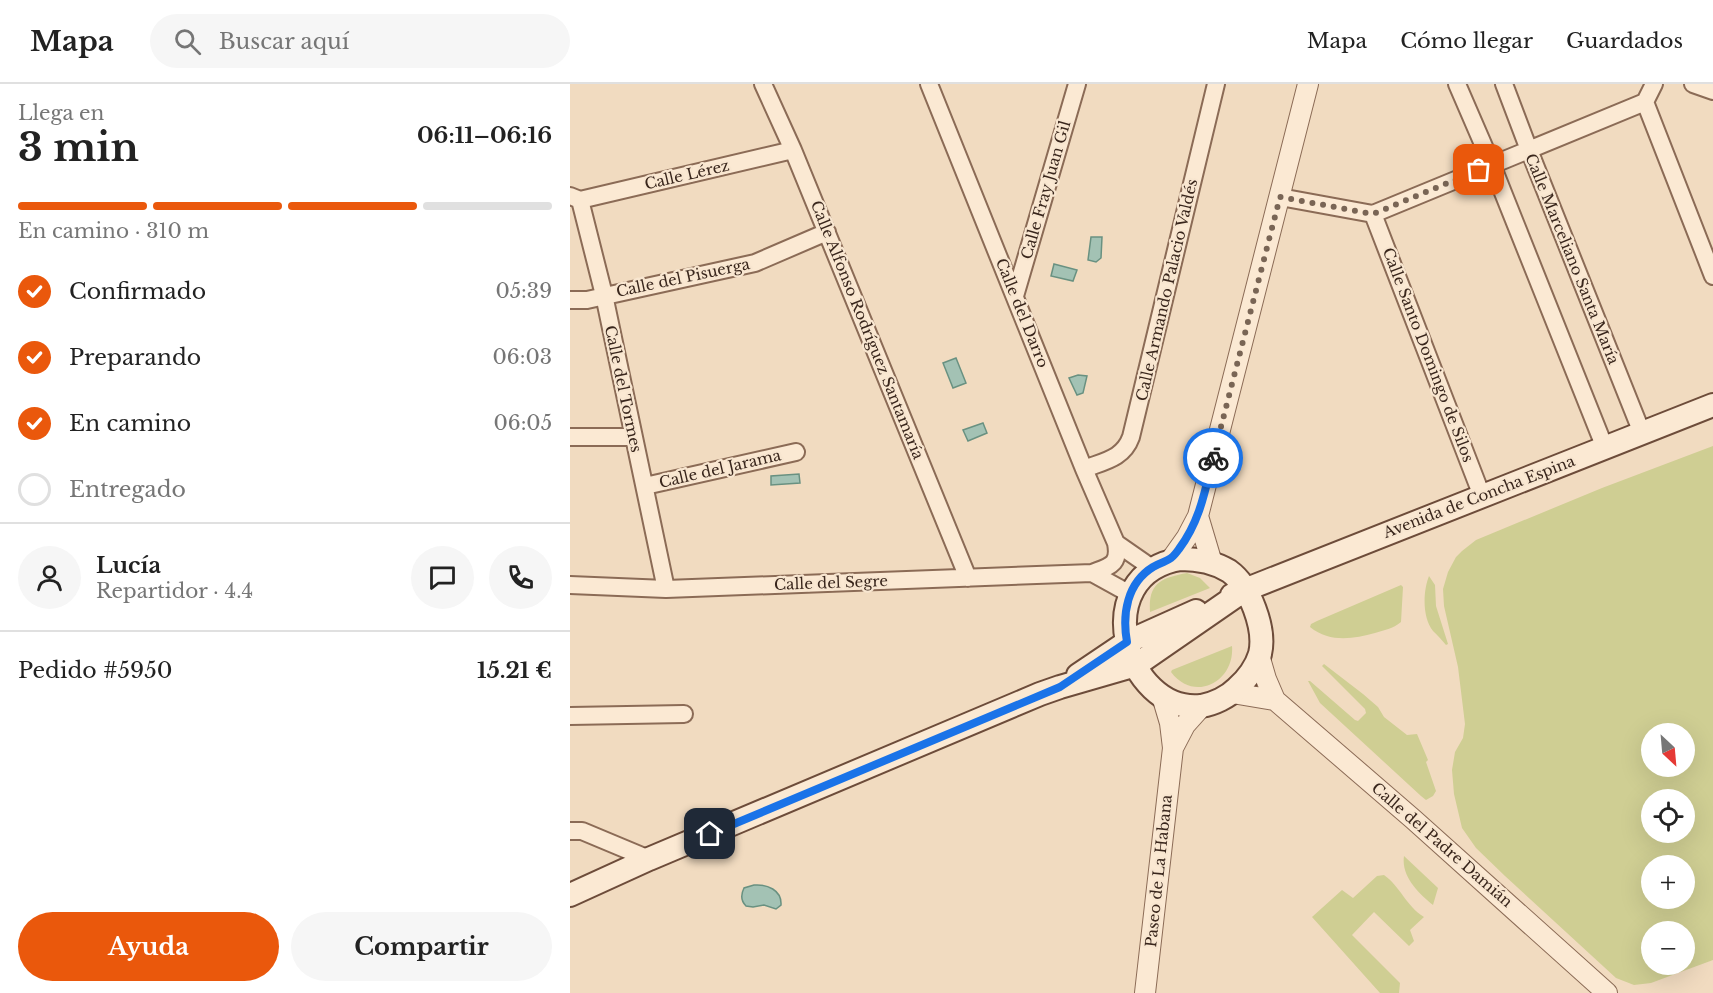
<!DOCTYPE html>
<html lang="es">
<meta charset="utf-8">
<style>
body{margin:0;font-family:"Libre Baskerville",serif;background:#f6f6f6;color:#222;height:100vh;display:flex;flex-direction:column;font-size:22px;white-space:nowrap}
*{box-sizing:border-box;margin:0}
p{font-size:20px;color:#767676}
.icon{flex:none;width:33px;height:33px;fill:none;stroke:currentColor;stroke-width:2;stroke-linecap:round;stroke-linejoin:round}
.map{position:relative;flex:1;overflow:hidden}
.sheet{display:flex;flex-direction:column;background:#fff;width:570px}
.sheet>*{flex:none}
.needle{width:39px;rotate:154deg}
.tools{position:absolute;left:1071px;top:639px;display:grid;gap:12px}
.tools a{display:grid;place-items:center;width:54px;height:54px;border-radius:50%;background:#fff;box-shadow:0 6px 24px #0002;font-size:30px}
.pin{position:absolute;display:grid;place-items:center;width:51px;height:51px;color:#fff;margin:-26px;border-radius:12px;box-shadow:0 3px 9px #0006}
.courier{position:absolute;display:grid;place-items:center;width:60px;height:60px;margin:-30px;border:4px solid #1a73e8;border-radius:50%;background:#fff;color:#222;box-shadow:0 2px 8px #0007}
.headline em{font-style:normal;font-weight:700}
.headline div{display:flex;flex-direction:column-reverse}
.headline{display:flex;align-items:center;justify-content:space-between;height:102px;padding:0 18px}
h1{font-size:39px;font-weight:700;line-height:45px}
.bar{display:grid;grid-template-columns:repeat(4,1fr);gap:9px 6px;align-content:center;height:72px;padding:0 18px}
.bar i{height:8px;border-radius:4px;background:#e0e0e0}
.bar .on{background:#ea580c}
.bar p{grid-column:span 4}
.line{display:flex;align-items:center;gap:15px;padding:0 18px;border-top:2px solid #e0e0e0}
.line div{flex:1}
.round{display:grid;place-items:center;flex:none;width:63px;height:63px;border-radius:32px;background:#f6f6f6}
ol{padding:0 18px;list-style:none}
li{display:flex;align-items:center;gap:18px;height:66px}
li p{margin-inline-start:auto}
li .icon{padding:6px;border-radius:50%;background:#ea580c;color:#fff;stroke-width:4}
li:last-child{color:#767676}
li i{width:33px;height:33px;border:3px solid #e0e0e0;border-radius:50%}
.action{display:flex;gap:12px;margin-top:auto;padding:12px 18px}
.action a{flex:1;height:69px;border-radius:36px;background:#ea580c;color:#fff;font-size:24px;font-weight:700;line-height:69px;text-align:center}
.action a+a{background:#f6f6f6;color:#222}
header{display:flex;align-items:center;gap:36px;box-sizing:border-box;height:84px;padding:0 30px;background:#fff;border-bottom:2px solid #e0e0e0}
header strong{font-size:28px}
nav{display:flex;gap:33px;margin-inline-start:auto;font-size:21px}
.search{width:420px;height:54px;background:#f6f6f6;display:flex;align-items:center;gap:15px;box-sizing:border-box;padding:0 21px;border-radius:33px;color:#767676;font-size:22px}
main{display:flex;flex:1;min-height:0}
.map>svg:first-child{display:block}
</style>
<header>
<strong>Mapa</strong>
<div class="search"><svg class="icon" aria-label="search" viewBox="0 0 24 24"><circle cx="10" cy="10" r="6"/><path d="M15 15l6 6"/></svg>Buscar aquí</div>
<nav><a>Mapa</a><a>Cómo llegar</a><a>Guardados</a></nav>
</header>
<main>
<section class="sheet">
<div class="headline"><div><h1>3 min</h1><p>Llega en</p></div><em>06:11–06:16</em></div>
<div class="bar"><i class="on"></i><i class="on"></i><i class="on"></i><i></i><p>En camino · 310 m</p></div>
<ol>
<li><svg class="icon" aria-label="check" viewBox="0 0 24 24"><path d="M5 12l5 5 9-10"/></svg>Confirmado<p>05:39</p></li>
<li><svg class="icon" aria-label="check" viewBox="0 0 24 24"><path d="M5 12l5 5 9-10"/></svg>Preparando<p>06:03</p></li>
<li><svg class="icon" aria-label="check" viewBox="0 0 24 24"><path d="M5 12l5 5 9-10"/></svg>En camino<p>06:05</p></li>
<li><i></i>Entregado</li>
</ol>
<div class="line" style="height:108px"><a class="round"><svg class="icon" aria-label="person" viewBox="0 0 24 24"><circle cx="12" cy="8" r="4"/><path d="M4 21q1-7 8-7t8 7"/></svg></a><div><b>Lucía</b><p>Repartidor · 4.4</p></div><a class="round"><svg class="icon" aria-label="chat" viewBox="0 0 24 24"><path d="M4 5h16v11H9l-5 4z"/></svg></a><a class="round"><svg class="icon" aria-label="phone" viewBox="0 0 24 24"><path d="M5 4h4l2 5-3 2q2 4 5 5l2-3 5 2v4C11 20 4 13 5 4z"/></svg></a></div>
<div class="line" style="height:78px"><div>Pedido #5950</div><b>15.21 €</b></div>
<div class="action"><a>Ayuda</a><a>Compartir</a></div>
</section>
<div class="map">
<svg width="1143" height="909" viewBox="0 0 1143 909">
<rect width="100%" height="100%" fill="#f1dbc0"/>
<!-- green -->
<path fill="#cfce93" fill-rule="evenodd" d="M 1143,362 L 1143,876 L 1081,899 L 1064,901 L 1046,894 L 935,792 L 906,764 L 892,744 L 884,710 L 882,686 L 885,668 L 893,654 L 895,640 L 888,583 L 874,522 L 873,505 L 878,488 L 886,473 L 892,467 L 906,456 L 1032,404 ZM 1082,650 L 1114,650 L 1114,682 L 1082,682 ZM 1082,716 L 1114,716 L 1114,748 L 1082,748 ZM 1082,782 L 1114,782 L 1114,814 L 1082,814 ZM 1082,848 L 1114,848 L 1114,880 L 1082,880 Z
M 617,489 L 630,494 L 640,504 L 580,528 C 578,498 592,494 617,489 Z
M 859,492 L 865,501 L 866,522 L 878,560 L 876,561 C 872,556 868,552 863,547 C 852,533 853,507 859,492 Z
M 831,501 L 833,503 L 831,538 C 823,545 814,546 805,549 C 783,555 760,559 740,543 L 741,540 L 747,537 Z
M 662,562 C 665,598 624,619 601,588 L 602,586 Z
M 754,580 L 793,610 L 808,623 L 814,633 L 837,651 L 847,650 L 858,676 L 856,678 L 866,707 L 863,712 L 856,716 L 851,712 L 750,619 L 738,597 L 740,597 L 785,636 L 788,637 L 796,629 L 795,625 L 752,582 Z
M 834,772 L 868,804 L 863,821 C 849,809 831,793 834,772 Z
M 814,791 C 830,802 836,822 854,833 L 840,846 L 844,857 L 839,862 L 804,828 L 782,851 L 830,899 L 829,909 L 810,909 L 742,833 L 772,806 L 783,814 L 807,792 Z"/>
<!-- water -->
<path fill="#a3c2b4" stroke="#699181" stroke-width="1.5" d="M 521,153 L 532,153 L 531,174 L 526,178 L 518,176 Z
M 484,180 L 507,186 L 503,197 L 481,192 Z
M 386,274 L 396,299 L 383,304 L 373,279 Z
M 508,291 L 517,292 L 513,309 L 507,311 L 499,294 Z
M 413,339 L 417,349 L 398,357 L 393,346 Z
M 229,390 L 230,399 L 201,401 L 201,392 Z
M 184,801 C 197,800 212,806 211,821 L 206,825 L 194,821 L 183,823 L 176,822 C 171,817 171,810 174,804 Z"/>
<g fill="none" stroke-linecap="round" stroke-linejoin="round">
<defs>
<path id="minor" d="M 193,0 L 223,66 L 398,494
M 887,0 L 922,81 L 1035,364
M 934,0 L 959,66 L 1072,349
M 1123,0 L 1143,7
M 1075,18 L 1143,192
M 0,112 L 10,116 L 34,211 L 96,505
M 710,113 L 803,130 L 1075,18 L 1084,0
M 10,116 L 223,66
M 803,130 L 912,412
M 445,212 L 507,0
M 0,216 L 17,216 L 185,179 L 257,148
M 0,353 L 63,353
M 514,385 C 534,377 553,375 561,353 L 646,0
M 75,402 L 226,368
M 546,459 L 582,484
M 522,489 L 560,510
M 0,501 L 96,505 L 522,489 C 540,482 550,481 546,459 L 514,385 L 359,0
M 0,632 L 114,630
M 0,747 L 12,747 L 79,775"/>
<path id="tertiary" d="M 628,432 L 642,479
M 600,477 L 617,453 L 628,432 L 738,0
M 689,571 L 696,595 L 705,616 L 843,735 L 1037,909
M 662,609 L 705,616
M 603,664 L 615,641 L 632,622
M 575,909 L 603,664 L 600,639 L 592,612"/>
<path id="secondary" d="M 611,475 C 628,475 644,478 659,487 C 680,502 696,545 690,570 C 686,583 677,595 667,604 C 658,613 644,620 631,622 C 555,630 516,490 611,475 Z
M 662,511 L 1143,321
M 508,591 L 557,558 L 626,527
M 0,811 L 79,775 L 470,610 L 490,603 L 566,581 L 676,505"/>
</defs>
<!-- minor casing -->
<use href="#minor" stroke="#8b6b56" stroke-width="20"/>
<!-- tertiary casing -->
<use href="#tertiary" stroke="#8b6b56" stroke-width="22"/>
<!-- secondary casing -->
<use href="#secondary" stroke="#6d4c3a" stroke-width="26"/>
<!-- minor -->
<use href="#minor" stroke="#fbe9d3" stroke-width="16"/>
<!-- tertiary -->
<use href="#tertiary" stroke="#fbe9d3" stroke-width="20"/>
<!-- secondary -->
<use href="#secondary" stroke="#fbe9d3" stroke-width="22"/>
</g>
<g fill="none" stroke-linecap="round" stroke-linejoin="round">
<!-- done -->
<path stroke="#796555" stroke-width="6" stroke-dasharray="0 10.8" d="M 643,374 L 710,113 L 803,130 L 909,86"/>
<!-- route -->
<path stroke="#1a73e8" stroke-width="8" d="M 140,750 L 490,603 L 557,558 C 552,530 557,499 583,483 C 597,475 599,479 609,465 C 630,437 635,407 643,374"/>
</g>
<g text-anchor="middle" stroke-width="4.5" stroke-linejoin="round" paint-order="stroke">
<!-- street labels -->
<g font-size="15" fill="#39261c" stroke="#f8e6d0">
<text transform="translate(117 91) rotate(-13)" y="5">Calle Lérez</text>
<text transform="translate(476 106) rotate(-74)" y="5">Calle Fray Juan Gil</text>
<text transform="translate(1002 175) rotate(68)" y="5">Calle Marceliano Santa María</text>
<text transform="translate(113 194) rotate(-12)" y="5">Calle del Pisuerga</text>
<text transform="translate(597 206) rotate(-77)" y="5">Calle Armando Palacio Valdés</text>
<text transform="translate(452 229) rotate(68)" y="5">Calle del Darro</text>
<text transform="translate(297 246) rotate(68)" y="5">Calle Alfonso Rodríguez Santamaría</text>
<text transform="translate(858 271) rotate(69)" y="5">Calle Santo Domingo de Silos</text>
<text transform="translate(53 305) rotate(78)" y="5">Calle del Tormes</text>
<text transform="translate(150 385) rotate(-13)" y="5">Calle del Jarama</text>
<text transform="translate(909 413) rotate(-21)" y="5">Avenida de Concha Espina</text>
<text transform="translate(261 499) rotate(-2)" y="5">Calle del Segre</text>
<text transform="translate(872 761) rotate(41)" y="5">Calle del Padre Damián</text>
<text transform="translate(589 787) rotate(-84)" y="5">Paseo de La Habana</text>
</g>
</g>
</svg>
<div class="tools">
<a><svg class="needle" viewBox="-14 -14 28 28"><path d="M0-13l5 13h-10z" fill="#e53935"/><path d="M0 13l5-13h-10z" fill="#767676"/></svg></a>
<a><svg class="icon" aria-label="locate" viewBox="0 0 24 24"><circle cx="12" cy="12" r="6"/><path d="M12 2v4M12 18v4M2 12h4M18 12h4"/></svg></a>
<a>+</a>
<a>−</a>
</div>
<div class="pin" style="left:909px;top:86px;background:#ea580c"><svg class="icon" aria-label="bag" viewBox="0 0 24 24"><path d="M5 8h14l-1 12H6zM9 8a3 3 0 0 1 6 0"/></svg></div>
<div class="pin" style="left:140px;top:750px;background:#1f2937"><svg class="icon" aria-label="home" viewBox="0 0 24 24"><path d="M3 11l9-7 9 7M6 9v11h12V9"/></svg></div>
<div class="courier" style="left:643px;top:374px"><svg class="icon" aria-label="bike" viewBox="0 0 24 24"><circle cx="6" cy="16" r="4"/><circle cx="18" cy="16" r="4"/><path d="M6 16l4-8h5l3 8M10 8l3 8H6M13 5h3"/></svg></div>
</div>
</main>
